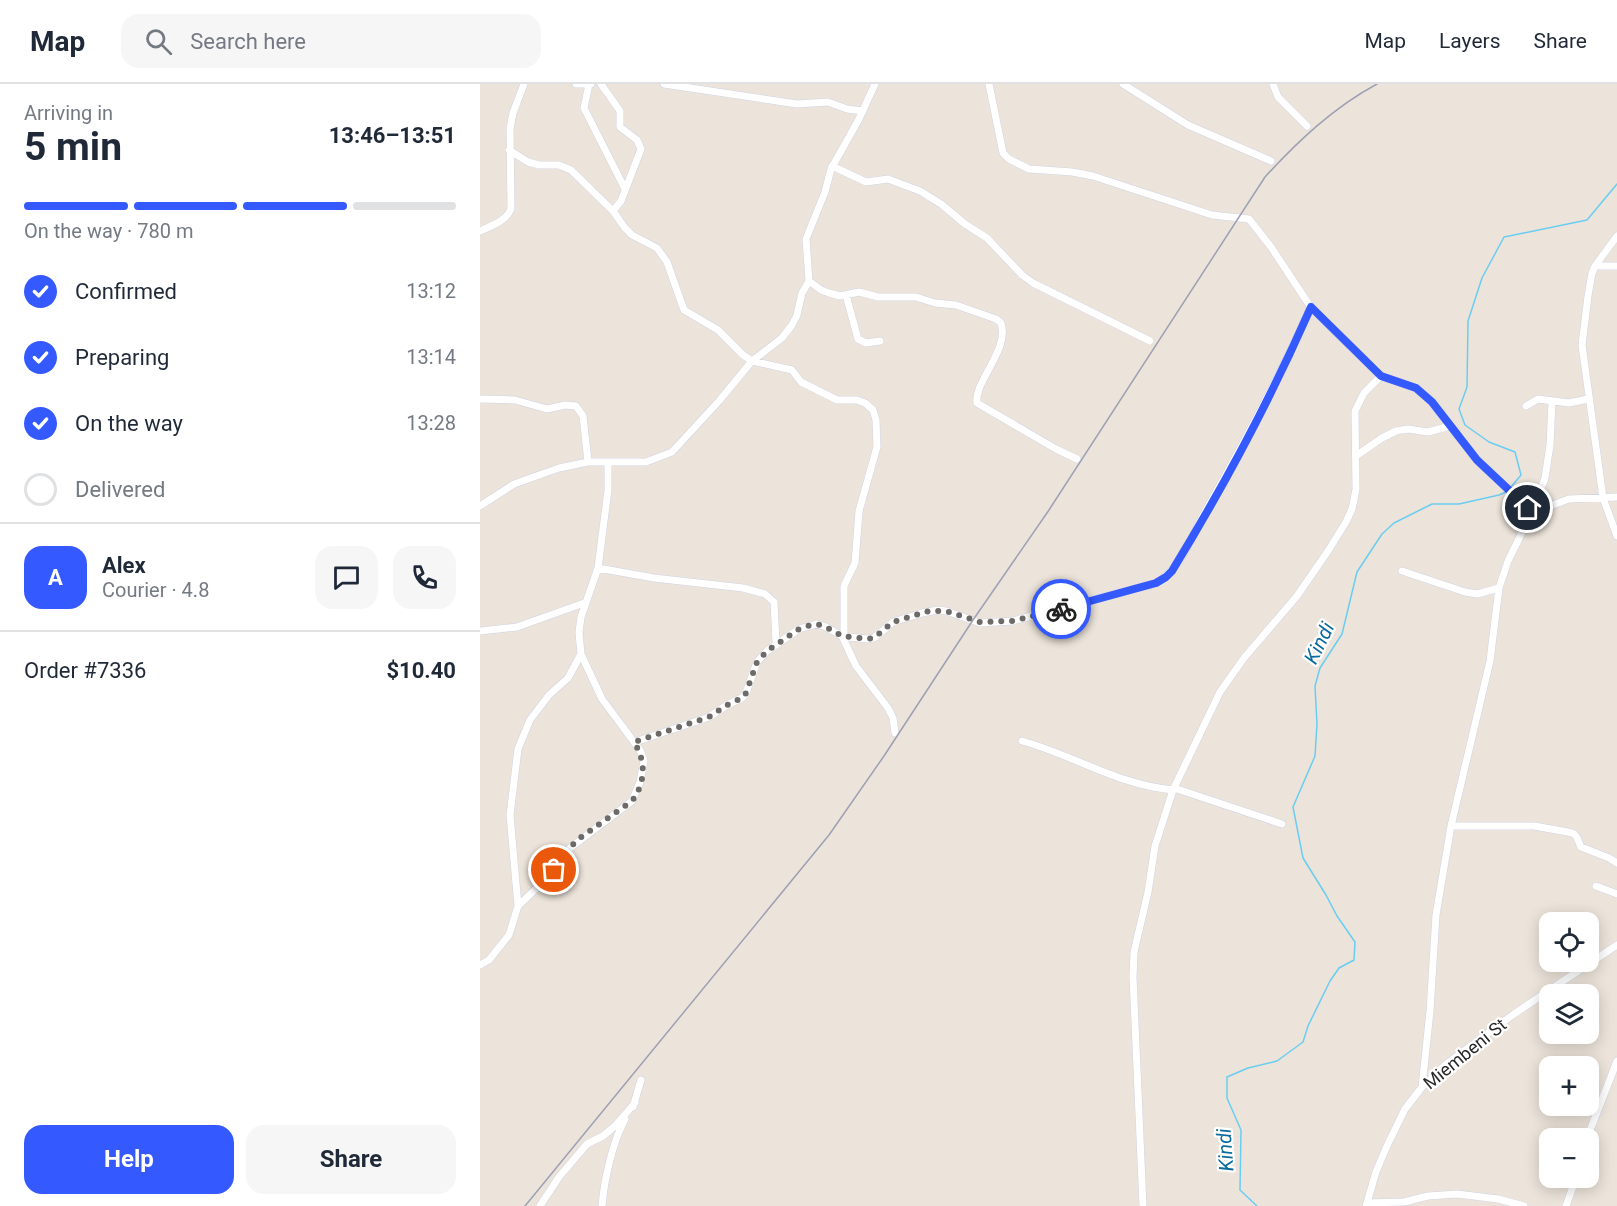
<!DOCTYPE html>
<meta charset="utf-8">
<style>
body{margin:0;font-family:Roboto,sans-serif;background:#f6f6f7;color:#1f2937;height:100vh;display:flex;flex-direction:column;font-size:22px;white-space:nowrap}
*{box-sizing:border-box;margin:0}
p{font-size:20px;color:#747a83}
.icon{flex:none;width:33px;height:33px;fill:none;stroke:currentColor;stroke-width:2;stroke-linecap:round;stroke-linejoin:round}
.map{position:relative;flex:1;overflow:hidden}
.panel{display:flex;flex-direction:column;background:#fff;width:480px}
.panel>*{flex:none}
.tools{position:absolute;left:1059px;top:828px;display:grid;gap:12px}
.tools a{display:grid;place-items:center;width:60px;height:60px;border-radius:12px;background:#fff;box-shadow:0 3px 15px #0003;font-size:30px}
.pin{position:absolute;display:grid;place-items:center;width:51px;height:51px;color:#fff;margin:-26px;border:3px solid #fff;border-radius:50%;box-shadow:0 2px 6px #0007}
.courier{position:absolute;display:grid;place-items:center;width:60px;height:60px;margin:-30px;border:4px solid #3459ff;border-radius:50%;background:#fff;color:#222;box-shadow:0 2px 8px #0007}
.summary em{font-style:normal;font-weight:700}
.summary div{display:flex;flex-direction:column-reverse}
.summary{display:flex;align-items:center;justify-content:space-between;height:102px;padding:0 24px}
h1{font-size:39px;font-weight:700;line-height:45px}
.bar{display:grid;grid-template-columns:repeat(4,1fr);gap:9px 6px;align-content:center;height:72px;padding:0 24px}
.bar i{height:8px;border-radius:4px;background:#e0e1e3}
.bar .on{background:#3459ff}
.bar p{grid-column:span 4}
.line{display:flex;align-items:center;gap:15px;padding:0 24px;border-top:2px solid #e0e1e3}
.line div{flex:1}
.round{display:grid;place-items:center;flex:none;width:63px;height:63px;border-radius:18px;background:#f6f6f7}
ol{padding:0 24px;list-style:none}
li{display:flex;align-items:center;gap:18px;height:66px}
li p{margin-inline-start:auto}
li .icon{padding:6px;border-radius:50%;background:#3459ff;color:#fff;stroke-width:4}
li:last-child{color:#747a83}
li i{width:33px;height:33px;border:3px solid #e0e1e3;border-radius:50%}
.action{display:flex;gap:12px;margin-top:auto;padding:12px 24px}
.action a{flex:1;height:69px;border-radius:18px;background:#3459ff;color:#fff;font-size:24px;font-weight:700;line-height:69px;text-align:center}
.action a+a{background:#f6f6f7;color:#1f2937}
header{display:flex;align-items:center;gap:36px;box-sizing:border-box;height:84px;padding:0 30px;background:#fff;border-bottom:2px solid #e0e1e3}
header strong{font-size:28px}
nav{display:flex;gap:33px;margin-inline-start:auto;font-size:21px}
.search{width:420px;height:54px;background:#f6f6f7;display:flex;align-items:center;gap:15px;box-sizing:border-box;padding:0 21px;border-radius:18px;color:#747a83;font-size:22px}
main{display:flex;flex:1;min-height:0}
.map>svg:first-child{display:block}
</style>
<header>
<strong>Map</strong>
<div class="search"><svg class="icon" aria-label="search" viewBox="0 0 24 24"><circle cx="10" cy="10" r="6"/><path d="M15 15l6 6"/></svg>Search here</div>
<nav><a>Map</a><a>Layers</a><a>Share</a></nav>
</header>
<main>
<section class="panel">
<div class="summary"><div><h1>5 min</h1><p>Arriving in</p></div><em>13:46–13:51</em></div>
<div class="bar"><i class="on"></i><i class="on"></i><i class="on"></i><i></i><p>On the way · 780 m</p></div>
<ol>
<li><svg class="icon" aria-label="check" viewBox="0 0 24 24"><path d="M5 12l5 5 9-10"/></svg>Confirmed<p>13:12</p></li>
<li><svg class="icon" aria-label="check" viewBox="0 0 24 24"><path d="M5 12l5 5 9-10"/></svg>Preparing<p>13:14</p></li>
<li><svg class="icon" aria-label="check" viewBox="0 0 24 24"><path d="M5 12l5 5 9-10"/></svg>On the way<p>13:28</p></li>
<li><i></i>Delivered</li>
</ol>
<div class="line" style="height:108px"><b class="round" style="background:#3459ff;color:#fff">A</b><div><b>Alex</b><p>Courier · 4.8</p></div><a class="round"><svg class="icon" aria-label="chat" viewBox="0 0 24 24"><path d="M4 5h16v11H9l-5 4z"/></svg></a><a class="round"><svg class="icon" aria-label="phone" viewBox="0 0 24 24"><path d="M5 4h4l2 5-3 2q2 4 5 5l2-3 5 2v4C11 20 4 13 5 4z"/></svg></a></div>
<div class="line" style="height:78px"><div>Order #7336</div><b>$10.40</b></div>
<div class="action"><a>Help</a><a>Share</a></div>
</section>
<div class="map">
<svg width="1137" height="1122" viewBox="0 0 1137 1122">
<rect width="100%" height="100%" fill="#ece4da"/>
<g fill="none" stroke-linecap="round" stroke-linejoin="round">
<!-- stream -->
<path stroke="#69cdf2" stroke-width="1.5" d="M 1031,403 L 1041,391 L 1035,368 L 1009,358 L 985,341 L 979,325 L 987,303 L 988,237 L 1002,194 L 1024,153 L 1107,136 L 1137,100
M 777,1122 L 760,1106 L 761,1046 L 747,1014 L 747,993 L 768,984 L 797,977 L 823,958 L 828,942 L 850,897 L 859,884 L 874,876 L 875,858 L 857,832 L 846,811 L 823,774 L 813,723 L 835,672 L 837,640 L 835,602 L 840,584 L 862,550 L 877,488 L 902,450 L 914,439 L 952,420 L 979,420 L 1019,411 L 1026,408"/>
<defs>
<path id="minor" d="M 96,0 L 111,0
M 109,0 L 104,24 L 145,105
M 121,0 L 140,27 L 140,43 L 157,56 L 161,65 L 141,117 L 133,127
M 184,0 L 317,20 L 348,18 L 367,25 L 383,27
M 509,0 L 523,69 L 529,75 L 549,85 L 592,88 L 613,92 L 732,131 L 769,135 L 791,163 L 832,225 L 901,292 L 936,304 L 952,318 L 997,376 L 1048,424 L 1059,426 L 1089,415 L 1137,413
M 643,0 L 708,41 L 791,77
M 793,0 L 798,13 L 827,42
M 29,66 L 48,78 L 59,81 L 79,81 L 91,86 L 133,127 L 145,144 L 152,151 L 177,164 L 187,178 L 204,226 L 238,246 L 263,271 L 272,277 L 312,286 L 321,298 L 357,316 L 377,316 L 385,319 L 393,326 L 396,336 L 397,363 L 379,427 L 375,479 L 364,502 L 364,552
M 352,82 L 386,98 L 408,95 L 440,107 L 461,120 L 485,140 L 507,154 L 542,191 L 553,199 L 670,257
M 0,147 C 11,142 26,137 31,125 L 30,44 L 33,29 L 44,0
M 1137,152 L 1115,182 L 1112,189 L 1108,212 L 1102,261 L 1123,414 L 1137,452
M 1115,182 L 1137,182
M 329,197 L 341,206 L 349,209 L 360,212 L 379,208 L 398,213 L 436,213 L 455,219 L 476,221 L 516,235 L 521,239 C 530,266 494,297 497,319 L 576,365 L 597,375
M 366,211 L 378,255 L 386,259 L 400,257
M 0,315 L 35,316 L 67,325 L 85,321 L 96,322 L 103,332 L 108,378
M 1046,322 L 1058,315 L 1089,319 L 1108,315
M 876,372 L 902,354 L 916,347 L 928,345 L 948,348 L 970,342
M 0,422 L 34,400 L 79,384 L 108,378 L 166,378 L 192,368 L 239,317 L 272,277 L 302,254 L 312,241 L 317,231 L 322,209 L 329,197 L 326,155 L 345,108 L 351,85 L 379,35 L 395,0
M 118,484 L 174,494 L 263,504 L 285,510 L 294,518 L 296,559
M 922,487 L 985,508 L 997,510 L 1019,504
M 0,547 L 37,543 L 104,519
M 362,552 L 387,555 L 394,554 L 413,538 L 442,529 L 458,526 L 466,527 L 500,539 L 533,537 L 676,499 C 701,485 711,453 725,428 C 763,361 799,294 831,223
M 542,657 C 596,672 635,700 693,706
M 155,658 L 229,633 L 247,621 L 262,614 L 266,609 L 277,578 L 287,567 L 319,545 L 337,540 L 346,543 L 362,552 L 376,582 L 408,624 L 413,634 L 415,649
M 694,704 L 802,740
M 971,742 L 1054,742 L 1088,748 C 1099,750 1097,756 1101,763 L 1129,774 L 1137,779
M 1116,802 L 1137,810
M 38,822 L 30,731 L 38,665 L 50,636 L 69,611 L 88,594 L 101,570 L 99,548 L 101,533 L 118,484 L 128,406 L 128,379
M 0,881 L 9,876 L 29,851 L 38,822 L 64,797 L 86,767 L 152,717 L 160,698 L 164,677 L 160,666 L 122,615 L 101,570
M 942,1003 L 950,927 L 956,831 L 971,742 L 1010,577 L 1019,504 L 1028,477 L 1053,426 L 1065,394 L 1070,361 L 1072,317
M 153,1023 L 161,996
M 1107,1054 L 1137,977
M 887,1119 L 924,1118 L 948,1112 L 977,1110 L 1018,1115 L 1044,1122
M 60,1122 L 79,1093 L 107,1060 L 123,1052 L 135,1042 L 155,1019
M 122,1122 C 124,1096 133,1057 145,1035
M 663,1122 L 653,893 L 654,868 L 668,808 L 675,762 L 693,706 L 740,608 L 764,574 L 817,512 L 848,467 L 866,438 L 872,425 L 876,405 L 875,327 L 884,309 L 901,292
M 886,1122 L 896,1088 L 906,1064 L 925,1025 L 942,1003 L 965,981 L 1034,930 L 1137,861
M 1086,1122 L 1096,1094"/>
</defs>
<!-- minor casing -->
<use href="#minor" stroke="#cfd3e3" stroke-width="8"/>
<!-- minor -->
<use href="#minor" stroke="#fff" stroke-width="7"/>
<!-- rail -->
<path stroke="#9da0b4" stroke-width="1.5" d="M 45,1122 L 349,751 L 404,672 L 493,536 L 569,426 L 785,93 C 818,57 854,23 897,0"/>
</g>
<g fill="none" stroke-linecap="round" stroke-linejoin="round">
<!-- done -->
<path stroke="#6d6a67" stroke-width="6" stroke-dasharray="0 10.8" d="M 74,786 L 86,767 L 100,754 L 152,717 C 166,698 166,677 154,658 L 229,633 L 247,621 L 262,614 L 266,609 L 277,578 L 287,567 L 319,545 L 328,542 L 337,540 L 346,543 L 362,552 L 387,555 L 394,554 L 413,538 L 449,527 L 466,527 L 500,538 L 533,537 L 581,525"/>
<!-- route -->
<path stroke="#3459ff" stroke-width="8" d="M 581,525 L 676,499 L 686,493 L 692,487 C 744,402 791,314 831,223 L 901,292 L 936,304 L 952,318 L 997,376 L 1048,424"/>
</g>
<g text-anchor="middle" stroke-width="4.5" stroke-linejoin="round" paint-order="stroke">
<!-- street labels -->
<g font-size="18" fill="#292929" stroke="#fff">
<text transform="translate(985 970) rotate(-39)" y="6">Miembeni St</text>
</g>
<!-- water labels -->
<g font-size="20" font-style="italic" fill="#096a9d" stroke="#fff">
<text transform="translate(839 559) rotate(-64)" y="7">Kindi</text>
<text transform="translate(745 1066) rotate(-94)" y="7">Kindi</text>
</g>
</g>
</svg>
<div class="tools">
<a><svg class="icon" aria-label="locate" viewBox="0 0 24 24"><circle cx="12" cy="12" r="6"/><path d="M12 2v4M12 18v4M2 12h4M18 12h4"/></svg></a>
<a><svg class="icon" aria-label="layers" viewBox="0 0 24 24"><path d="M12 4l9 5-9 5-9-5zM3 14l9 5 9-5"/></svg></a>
<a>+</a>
<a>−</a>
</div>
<div class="pin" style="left:74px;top:786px;background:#ea580c"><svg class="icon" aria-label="bag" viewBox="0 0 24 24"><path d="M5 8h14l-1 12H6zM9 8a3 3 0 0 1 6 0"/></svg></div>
<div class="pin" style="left:1048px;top:424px;background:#1f2937"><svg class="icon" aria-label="home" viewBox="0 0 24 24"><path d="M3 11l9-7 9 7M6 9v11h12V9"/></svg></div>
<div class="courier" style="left:581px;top:525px"><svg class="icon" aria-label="bike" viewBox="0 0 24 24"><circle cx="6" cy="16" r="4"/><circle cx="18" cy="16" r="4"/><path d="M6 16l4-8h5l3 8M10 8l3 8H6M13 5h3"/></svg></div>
</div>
</main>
